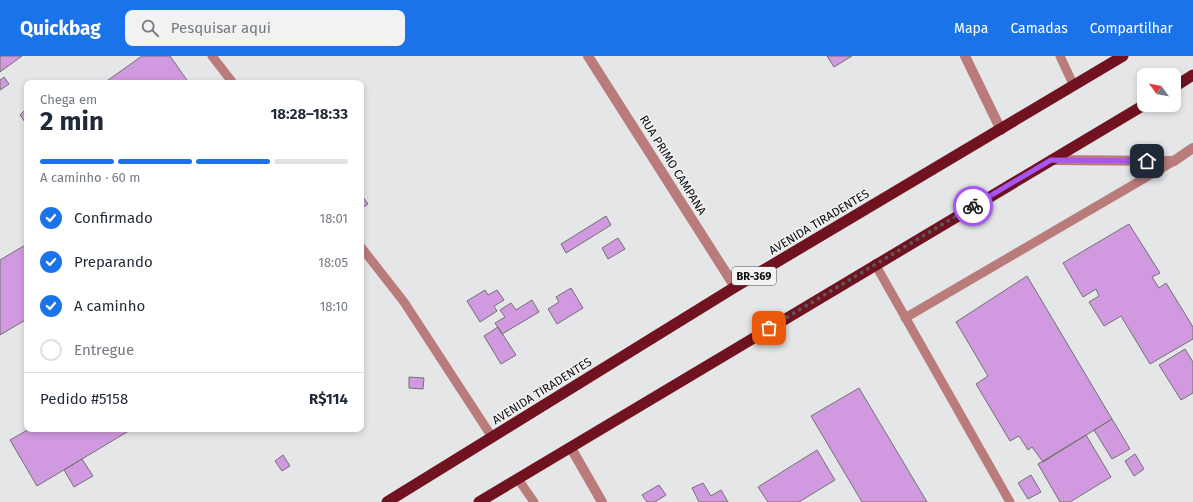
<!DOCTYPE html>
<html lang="pt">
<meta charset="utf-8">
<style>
body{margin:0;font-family:"Fira Sans",sans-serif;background:#f2f2f3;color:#1f2937;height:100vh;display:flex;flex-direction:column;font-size:15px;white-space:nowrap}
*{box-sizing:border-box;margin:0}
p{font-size:13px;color:#747a83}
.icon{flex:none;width:22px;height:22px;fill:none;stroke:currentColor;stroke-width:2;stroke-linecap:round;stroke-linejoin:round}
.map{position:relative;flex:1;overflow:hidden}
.sheet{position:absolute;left:24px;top:24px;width:340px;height:352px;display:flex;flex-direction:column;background:#fff;border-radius:8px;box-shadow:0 2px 6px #0003}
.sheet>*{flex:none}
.needle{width:26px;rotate:303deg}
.fabs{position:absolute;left:1137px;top:12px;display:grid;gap:8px}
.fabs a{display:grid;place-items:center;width:44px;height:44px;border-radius:8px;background:#fff;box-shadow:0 2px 6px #0003;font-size:20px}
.pin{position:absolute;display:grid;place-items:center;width:34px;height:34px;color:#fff;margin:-17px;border-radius:8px;box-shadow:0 2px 6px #0006}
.courier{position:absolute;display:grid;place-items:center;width:40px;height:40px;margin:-20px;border:3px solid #a855f7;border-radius:50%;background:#fff;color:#222;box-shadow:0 1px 5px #0007}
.overview em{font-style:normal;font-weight:700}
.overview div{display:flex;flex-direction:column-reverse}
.overview{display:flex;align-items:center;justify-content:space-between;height:68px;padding:0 16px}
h1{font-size:26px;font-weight:700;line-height:30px}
.bar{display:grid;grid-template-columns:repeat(4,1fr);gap:6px 4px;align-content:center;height:48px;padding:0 16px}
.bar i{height:5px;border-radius:3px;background:#e0e1e3}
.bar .selected{background:#1a73e8}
.bar p{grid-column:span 4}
.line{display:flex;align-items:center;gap:10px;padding:0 16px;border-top:1px solid #e0e1e3}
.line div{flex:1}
ol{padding:0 16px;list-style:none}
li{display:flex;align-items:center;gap:12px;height:44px}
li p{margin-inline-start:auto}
li .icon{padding:4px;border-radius:50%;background:#1a73e8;color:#fff;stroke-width:4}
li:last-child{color:#747a83}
li i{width:22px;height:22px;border:2px solid #e0e1e3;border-radius:50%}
header{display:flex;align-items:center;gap:24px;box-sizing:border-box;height:56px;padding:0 20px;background:#1a73e8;color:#fff}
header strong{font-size:19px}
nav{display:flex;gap:22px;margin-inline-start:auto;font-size:14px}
.search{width:280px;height:36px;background:#f2f2f3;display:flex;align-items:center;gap:10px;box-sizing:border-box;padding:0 14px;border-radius:8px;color:#747a83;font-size:15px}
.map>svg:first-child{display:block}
</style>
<header>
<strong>Quickbag</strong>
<div class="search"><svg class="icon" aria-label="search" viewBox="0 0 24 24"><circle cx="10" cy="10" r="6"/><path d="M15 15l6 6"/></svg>Pesquisar aqui</div>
<nav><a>Mapa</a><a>Camadas</a><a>Compartilhar</a></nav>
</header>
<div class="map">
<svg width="1193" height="446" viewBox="0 0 1193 446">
<rect width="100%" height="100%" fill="#e5e6e7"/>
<!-- building -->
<path fill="#d199df" stroke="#727172" d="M 0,0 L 22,0 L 0,16 Z
M 142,0 L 170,0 L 189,27 L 104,27 Z
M 827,0 L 852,0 L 834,11 Z
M 4,21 L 9,28 L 0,34 L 0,24 Z
M 25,54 L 27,57 L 27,69 L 20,59 Z
M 361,138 L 368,148 L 361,153 Z
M 606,160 L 611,169 L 566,197 L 561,188 Z
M 1129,168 L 1160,217 L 1152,221 L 1159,232 L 1166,227 L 1193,271 L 1193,283 L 1150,308 L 1121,260 L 1104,270 L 1089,246 L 1099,240 L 1096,233 L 1083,241 L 1063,207 Z
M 618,182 L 625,193 L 608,203 L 602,192 Z
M 27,188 L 27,263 L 0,279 L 0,204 Z
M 1027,220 L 1112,363 L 1043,406 L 1032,391 L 1028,394 L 1019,380 L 1010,385 L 976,328 L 988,320 L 956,266 Z
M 571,232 L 583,252 L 557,268 L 548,253 L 559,246 L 556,241 Z
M 485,234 L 488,239 L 497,234 L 504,244 L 494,250 L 497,255 L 480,266 L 467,245 Z
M 532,244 L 539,256 L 502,278 L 495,267 L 505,261 L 500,254 L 511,247 L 516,254 Z
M 498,271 L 516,299 L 501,308 L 484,280 Z
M 1185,293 L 1193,306 L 1193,337 L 1181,344 L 1159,309 Z
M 409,321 L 424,322 L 423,333 L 409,332 Z
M 859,332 L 927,446 L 862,446 L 811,360 Z
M 1112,363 L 1130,393 L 1112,403 L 1094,374 Z
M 29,373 L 132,373 L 37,430 L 10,384 Z
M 1086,379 L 1111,421 L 1070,446 L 1060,446 L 1038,408 Z
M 817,394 L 835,424 L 799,446 L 768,446 L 758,431 Z
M 1135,398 L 1144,413 L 1134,420 L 1125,405 Z
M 283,399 L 290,410 L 282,415 L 275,405 Z
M 82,403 L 93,420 L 74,431 L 64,414 Z
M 1031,419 L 1041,436 L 1028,443 L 1018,427 Z
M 703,427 L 711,440 L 721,434 L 728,446 L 699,446 L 692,432 Z
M 659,429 L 666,439 L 655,446 L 647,446 L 642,439 Z"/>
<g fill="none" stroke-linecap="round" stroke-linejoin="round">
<!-- service -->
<path stroke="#ba7b7b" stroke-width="9" d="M 212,0 L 233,27
M 1060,0 L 1074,30
M 361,191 L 404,246 L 492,381
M 875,208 L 1010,446
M 905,262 L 1174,105
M 518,423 L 534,446"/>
<!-- minor -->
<path stroke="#ba7b7b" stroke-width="10" d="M 965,0 L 1001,74
M 1051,104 L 1174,105 L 1193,92
M 571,392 L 602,446"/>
<!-- tertiary -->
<path stroke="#ba7b7b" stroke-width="10" d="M 588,0 L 735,231"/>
<!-- trunk -->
<path stroke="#701220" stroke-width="11" d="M 1174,31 L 1193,19
M 387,446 L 735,231 L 1123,0
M 479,446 L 1144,49"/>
</g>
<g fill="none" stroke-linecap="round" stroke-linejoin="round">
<!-- done -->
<path stroke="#585859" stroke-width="4" stroke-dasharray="0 7.2" d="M 769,272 L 973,150"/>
<!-- route -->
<path stroke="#a855f7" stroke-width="5" d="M 973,150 L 1051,104 L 1147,105"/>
</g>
<g text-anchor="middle" stroke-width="3" stroke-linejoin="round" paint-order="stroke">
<!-- shield labels -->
<rect fill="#f3f3f5" stroke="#515153" stroke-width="1" x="732" y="211" width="44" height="18" rx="3"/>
<g font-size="11" font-weight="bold" fill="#0c0c0d">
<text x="754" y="224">BR-369</text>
</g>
<!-- street labels -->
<g font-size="12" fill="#0c0c0d" stroke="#f3f3f5">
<text transform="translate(673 109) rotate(58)" y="4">RUA PRIMO CAMPANA</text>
<text transform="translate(819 166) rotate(-31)" y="4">AVENIDA TIRADENTES</text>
<text transform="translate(542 335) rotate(-32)" y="4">AVENIDA TIRADENTES</text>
</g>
</g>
</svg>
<div class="fabs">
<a><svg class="needle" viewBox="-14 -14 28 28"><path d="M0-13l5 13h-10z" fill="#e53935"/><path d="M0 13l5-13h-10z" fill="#747a83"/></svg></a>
</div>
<div class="pin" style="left:769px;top:272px;background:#ea580c"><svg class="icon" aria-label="bag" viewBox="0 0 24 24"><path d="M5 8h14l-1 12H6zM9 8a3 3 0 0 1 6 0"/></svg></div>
<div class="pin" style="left:1147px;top:105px;background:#1f2937"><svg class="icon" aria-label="home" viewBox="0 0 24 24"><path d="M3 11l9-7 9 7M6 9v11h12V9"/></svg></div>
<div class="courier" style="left:973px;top:150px"><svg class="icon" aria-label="bike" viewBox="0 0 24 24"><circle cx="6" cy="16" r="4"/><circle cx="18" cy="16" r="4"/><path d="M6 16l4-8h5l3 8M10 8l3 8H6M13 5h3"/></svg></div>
<section class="sheet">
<div class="overview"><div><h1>2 min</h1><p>Chega em</p></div><em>18:28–18:33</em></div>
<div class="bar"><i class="selected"></i><i class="selected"></i><i class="selected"></i><i></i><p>A caminho · 60 m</p></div>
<ol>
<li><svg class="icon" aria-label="check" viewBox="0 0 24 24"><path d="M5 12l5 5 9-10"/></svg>Confirmado<p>18:01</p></li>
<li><svg class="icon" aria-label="check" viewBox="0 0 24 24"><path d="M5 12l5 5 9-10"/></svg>Preparando<p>18:05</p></li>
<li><svg class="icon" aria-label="check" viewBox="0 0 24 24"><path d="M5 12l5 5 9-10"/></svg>A caminho<p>18:10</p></li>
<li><i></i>Entregue</li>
</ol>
<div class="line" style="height:52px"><div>Pedido #5158</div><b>R$114</b></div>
</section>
</div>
